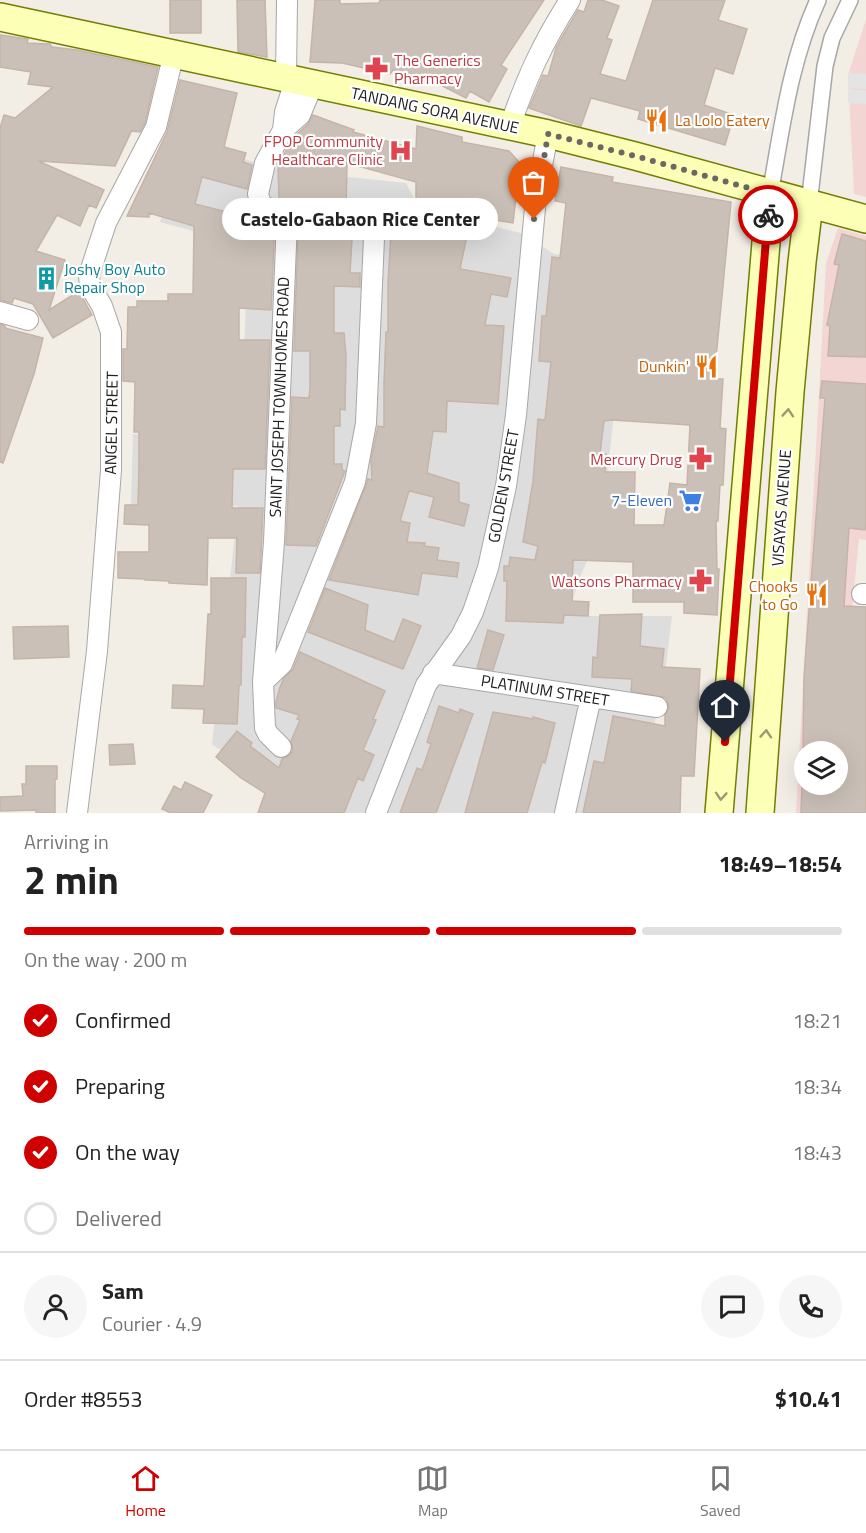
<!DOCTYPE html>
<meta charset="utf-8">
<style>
body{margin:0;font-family:"Titillium Web",sans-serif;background:#f6f6f6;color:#222;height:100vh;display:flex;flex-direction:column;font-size:22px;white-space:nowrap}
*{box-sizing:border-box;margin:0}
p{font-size:20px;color:#767676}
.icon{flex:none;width:33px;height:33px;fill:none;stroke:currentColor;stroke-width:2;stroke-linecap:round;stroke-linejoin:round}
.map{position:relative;height:813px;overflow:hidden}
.sheet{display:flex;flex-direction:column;background:#fff;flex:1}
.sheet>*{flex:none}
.tools{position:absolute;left:794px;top:741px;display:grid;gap:12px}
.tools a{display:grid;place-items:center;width:54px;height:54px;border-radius:50%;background:#fff;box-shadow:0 6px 24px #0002;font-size:30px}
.pin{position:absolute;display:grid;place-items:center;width:51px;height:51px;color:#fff;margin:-62px -26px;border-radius:50% 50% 50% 0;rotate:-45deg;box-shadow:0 0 6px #0007}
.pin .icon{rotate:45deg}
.courier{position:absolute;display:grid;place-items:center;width:60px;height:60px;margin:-30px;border:4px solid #d00001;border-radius:50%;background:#fff;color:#222;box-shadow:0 2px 8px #0007}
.bubble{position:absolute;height:42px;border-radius:21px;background:#fff;box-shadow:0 6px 24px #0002;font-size:20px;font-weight:700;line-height:42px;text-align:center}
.headline em{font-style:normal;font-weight:700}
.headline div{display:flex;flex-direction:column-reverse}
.headline{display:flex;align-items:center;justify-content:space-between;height:102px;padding:0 24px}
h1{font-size:39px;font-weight:700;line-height:45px}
.bar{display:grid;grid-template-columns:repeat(4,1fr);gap:9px 6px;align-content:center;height:72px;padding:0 24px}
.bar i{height:8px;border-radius:4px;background:#e0e0e0}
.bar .active{background:#d00001}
.bar p{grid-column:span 4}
.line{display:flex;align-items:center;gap:15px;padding:0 24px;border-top:2px solid #e0e0e0}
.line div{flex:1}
.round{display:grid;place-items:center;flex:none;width:63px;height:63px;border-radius:32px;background:#f6f6f6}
ol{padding:0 24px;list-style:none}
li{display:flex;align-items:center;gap:18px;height:66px}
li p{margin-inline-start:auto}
li .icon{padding:6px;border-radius:50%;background:#d00001;color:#fff;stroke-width:4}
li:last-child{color:#767676}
li i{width:33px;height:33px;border:3px solid #e0e0e0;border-radius:50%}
.dock{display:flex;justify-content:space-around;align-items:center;height:84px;border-top:2px solid #e0e0e0;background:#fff;font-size:16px;color:#767676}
.dock a{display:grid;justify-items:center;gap:3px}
.dock .active{color:#d00001}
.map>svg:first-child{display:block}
</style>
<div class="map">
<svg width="866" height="813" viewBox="0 0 866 813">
<rect width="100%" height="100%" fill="#f2eee6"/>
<!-- residential -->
<path fill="#dedddd" d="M 184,141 L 281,170 L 406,183 L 419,208 L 521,233 L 554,254 L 628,262 L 619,371 L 601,530 L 580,577 L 568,616 L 672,616 L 666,665 L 641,792 L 635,813 L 279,813 L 285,799 L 212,744 L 238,506 L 131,505 L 133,434 L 241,436 L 248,246 L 160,222 Z"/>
<!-- commercial -->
<path fill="#f3d5d4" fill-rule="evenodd" d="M 866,19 L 866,197 L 854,194 L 848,75 Z
M 838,228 L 866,236 L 866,540 L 859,539 L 840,731 L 837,813 L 796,813 L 826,263 ZM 804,752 L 837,752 L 837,784 L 804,784 Z"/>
<!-- parking -->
<path fill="#e4e4e4" d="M 848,73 L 866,74 L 866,89 L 848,88 Z
M 848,89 L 866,91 L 866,104 L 848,103 Z"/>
<!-- building -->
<path fill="#cac0b8" stroke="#c5b4a7" stroke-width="1.5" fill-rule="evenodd" d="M 170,0 L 201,0 L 201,33 L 170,33 Z
M 237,0 L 265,0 L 267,57 L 238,52 Z
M 315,0 L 340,0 L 340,4 L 379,3 L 380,0 L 544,0 L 501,65 L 507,69 L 489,102 L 470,91 L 466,98 L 429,79 L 427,84 L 393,70 L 390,74 L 342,63 L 310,62 Z
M 588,0 L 602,0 L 619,6 L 607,38 L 612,40 L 600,74 L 626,81 L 653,0 L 725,0 L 718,20 L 747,29 L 733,74 L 715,68 L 704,105 L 734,115 L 725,145 L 638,119 L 640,111 L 591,98 L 581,126 L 529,108 L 543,75 L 548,76 L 556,48 L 562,37 L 578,10 L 584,12 Z
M 0,35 L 28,39 L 27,43 L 50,44 L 52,47 L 77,50 L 158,67 L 145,123 L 140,132 L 132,131 L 132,130 L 115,166 L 38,161 L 104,190 L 96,208 L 89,205 L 80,226 L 57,215 L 36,251 L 65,260 L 49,310 L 79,291 L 92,315 L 53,338 L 33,304 L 14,298 L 12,303 L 0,300 L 0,128 L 4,115 L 15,118 L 53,87 L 28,84 L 31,72 L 0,67 Z
M 180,80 L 237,93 L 224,147 L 246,153 L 243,162 L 252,165 L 247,189 L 202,177 L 195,204 L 247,217 L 247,220 L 261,223 L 274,241 L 271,310 L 239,308 L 239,340 L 270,340 L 265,469 L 233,469 L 232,508 L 263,508 L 260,573 L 236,573 L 237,538 L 208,538 L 207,585 L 169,583 L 169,581 L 145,580 L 145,579 L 118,578 L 118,552 L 149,552 L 149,525 L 124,524 L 125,505 L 138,505 L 139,465 L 139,432 L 134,432 L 135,382 L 123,381 L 123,349 L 127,349 L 128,307 L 137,307 L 137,301 L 168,301 L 168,294 L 193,294 L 194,226 L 149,213 L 149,217 L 127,216 L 167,132 Z
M 313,115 L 354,130 L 353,132 L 416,149 L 417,126 L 462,137 L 462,142 L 509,151 L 520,163 L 513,223 L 471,216 L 460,269 L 511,278 L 507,297 L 491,294 L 485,325 L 504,326 L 498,404 L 447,401 L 446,432 L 433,431 L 427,473 L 459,483 L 459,502 L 469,505 L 464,526 L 429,517 L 434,497 L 409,491 L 400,521 L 410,523 L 407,542 L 425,543 L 424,546 L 439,548 L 437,560 L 459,563 L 457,577 L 422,573 L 418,595 L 329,580 L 368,479 L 372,480 L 371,460 L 378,426 L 384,427 L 384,384 L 386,332 L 388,332 L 388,282 L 392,217 L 416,217 L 416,182 L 347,163 L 346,214 L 353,215 L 291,208 L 290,206 L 279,201 L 278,165 L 293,138 L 308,124 Z
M 561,167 L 613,177 L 612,182 L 731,202 L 714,379 L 723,379 L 720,428 L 726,429 L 723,485 L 720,485 L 718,521 L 716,521 L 717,569 L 719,569 L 717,615 L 684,613 L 684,602 L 633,602 L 633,562 L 573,560 L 572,601 L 589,602 L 588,616 L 564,615 L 563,623 L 506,621 L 507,581 L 504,581 L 504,566 L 509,566 L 510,557 L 535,560 L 538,546 L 523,542 L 533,481 L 538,419 L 545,420 L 551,362 L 539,361 L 542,316 L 546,316 L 552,257 L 560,258 L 566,203 L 555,201 ZM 612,420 L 690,425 L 687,485 L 670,483 L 664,525 L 634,525 L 635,472 L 605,472 L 606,454 L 600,454 L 604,421 Z
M 298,233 L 352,239 L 350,273 L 360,273 L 360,287 L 334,286 L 334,333 L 344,333 L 346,356 L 345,410 L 340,409 L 340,426 L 334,426 L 334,464 L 342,464 L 342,470 L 345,471 L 316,546 L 286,545 L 292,397 L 309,398 L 310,388 L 310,351 L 294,351 Z
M 842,234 L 866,241 L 866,357 L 828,356 L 830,326 L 827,325 L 839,265 L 834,264 Z
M 0,324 L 5,326 L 5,328 L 43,338 L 34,374 L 3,463 L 0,462 Z
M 822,381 L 866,384 L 866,521 L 865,530 L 849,528 L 844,606 L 866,607 L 866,813 L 801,813 L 802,784 L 840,784 L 841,752 L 803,752 L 804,677 L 825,398 L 820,398 Z
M 211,578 L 246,578 L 245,637 L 242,637 L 241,685 L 239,685 L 237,724 L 203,723 L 204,709 L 172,708 L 173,685 L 204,686 L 208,614 L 211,614 Z
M 325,588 L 368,605 L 365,630 L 394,642 L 403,619 L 421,626 L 403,669 L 308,632 Z
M 642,614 L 640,646 L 664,649 L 662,667 L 700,669 L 694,776 L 681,776 L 680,813 L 583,813 L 594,761 L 604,763 L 613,716 L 665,726 L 665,715 L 669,708 L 666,698 L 631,691 L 632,679 L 592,677 L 593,657 L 597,658 L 600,615 Z
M 68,626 L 69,657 L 14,659 L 13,627 Z
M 488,630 L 504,635 L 493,670 L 477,668 Z
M 300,652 L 385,691 L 373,719 L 376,720 L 363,750 L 374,755 L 363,781 L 358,778 L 344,813 L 258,813 L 265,793 L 241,778 L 216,757 L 237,731 L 252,743 L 250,746 L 279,768 L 282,759 L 290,755 L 293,750 L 291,741 L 300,720 L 297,719 L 299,715 L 276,708 L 276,702 L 280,687 L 284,678 L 293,669 Z
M 439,706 L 459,713 L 460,709 L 473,714 L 436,813 L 400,813 L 417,768 L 422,770 L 431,744 L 427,742 Z
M 493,712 L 533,719 L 533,717 L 555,723 L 545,763 L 542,762 L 527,813 L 465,813 Z
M 133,744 L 135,764 L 110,765 L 109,745 Z
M 26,766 L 57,766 L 57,779 L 55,779 L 55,813 L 36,813 L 36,810 L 0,811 L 0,797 L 23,796 L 22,784 L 26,784 Z
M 185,782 L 212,795 L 203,813 L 171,813 L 162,809 L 174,786 L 181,790 Z"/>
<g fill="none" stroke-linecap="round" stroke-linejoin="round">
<defs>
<path id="pedestrian" d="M 770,194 C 782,128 790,61 818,0
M 809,204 L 825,66 L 832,38 L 850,0"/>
<path id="minor" d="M 286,79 L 287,0
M 510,126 C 526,79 543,42 570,0
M 283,130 L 300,115 L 313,84
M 0,312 L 28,320
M 862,594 L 866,594
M 433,673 L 657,707
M 263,682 L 282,664 L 355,482 L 366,423 L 374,238 L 368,229 L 287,220 L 261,204 L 258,194 L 265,163 L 283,130 L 285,112 L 295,81
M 281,747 L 268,734 L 265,728 L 263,682 L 274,542 L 287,220
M 77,813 L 97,651 L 111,470 L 111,332 L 102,306 L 90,286 L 89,275 L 106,223 L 156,127 L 174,53
M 376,813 L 426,685 L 461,636 L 473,612 L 488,568 L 506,486 L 516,415 L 536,197 L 548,134
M 565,813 L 591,697"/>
<path id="secondary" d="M 0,17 L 548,134 L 635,156 L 866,219
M 719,813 L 770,194
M 760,813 L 790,392 L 802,262 L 809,204"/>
</defs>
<!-- pedestrian casing -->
<use href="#pedestrian" stroke="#a7a7a7" stroke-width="18"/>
<!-- minor casing -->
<use href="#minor" stroke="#a7a7a7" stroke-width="22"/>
<!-- secondary casing -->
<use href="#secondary" stroke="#717e00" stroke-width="30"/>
<!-- pedestrian -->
<use href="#pedestrian" stroke="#fff" stroke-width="15"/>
<!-- minor -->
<use href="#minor" stroke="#fff" stroke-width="20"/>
<!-- secondary -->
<use href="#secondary" stroke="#fcffb6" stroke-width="27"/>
</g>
<!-- one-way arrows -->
<defs><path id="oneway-chevron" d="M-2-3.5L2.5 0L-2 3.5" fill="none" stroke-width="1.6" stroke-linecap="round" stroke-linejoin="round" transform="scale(1.5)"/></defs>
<g stroke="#999b72">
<use href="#oneway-chevron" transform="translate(788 413) rotate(-86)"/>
<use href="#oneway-chevron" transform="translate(766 734) rotate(-86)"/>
<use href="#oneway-chevron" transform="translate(721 796) rotate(94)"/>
</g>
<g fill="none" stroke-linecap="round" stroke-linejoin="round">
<!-- done -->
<path stroke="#6a6865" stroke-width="6" stroke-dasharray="0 10.8" d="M 534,219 L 548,134 L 635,156 L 770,194 L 768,215"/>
<!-- route -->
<path stroke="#d00001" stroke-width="8" d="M 725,742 L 768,215"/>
</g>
<!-- icons -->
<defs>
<symbol id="pharmacy-bare" viewBox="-9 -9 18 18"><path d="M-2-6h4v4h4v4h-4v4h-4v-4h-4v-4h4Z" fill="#e0444e" stroke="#fff" stroke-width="2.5" paint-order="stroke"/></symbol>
<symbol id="restaurant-bare" viewBox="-9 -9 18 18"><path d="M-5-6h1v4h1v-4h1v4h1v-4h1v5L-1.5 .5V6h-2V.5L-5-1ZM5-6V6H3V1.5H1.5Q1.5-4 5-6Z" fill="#e8710a" stroke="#fff" stroke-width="2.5" paint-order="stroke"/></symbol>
<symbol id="hospital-bare" viewBox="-9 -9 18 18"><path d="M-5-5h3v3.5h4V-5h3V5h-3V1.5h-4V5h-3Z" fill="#e0444e" stroke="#fff" stroke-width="2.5" paint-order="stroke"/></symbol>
<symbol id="building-bare" viewBox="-9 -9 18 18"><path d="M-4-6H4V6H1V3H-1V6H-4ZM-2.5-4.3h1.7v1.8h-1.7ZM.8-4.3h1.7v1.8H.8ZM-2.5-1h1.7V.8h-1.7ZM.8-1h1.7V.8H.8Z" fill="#0f9aa8" stroke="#fff" stroke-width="2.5" paint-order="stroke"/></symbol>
<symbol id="supermarket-bare" viewBox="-9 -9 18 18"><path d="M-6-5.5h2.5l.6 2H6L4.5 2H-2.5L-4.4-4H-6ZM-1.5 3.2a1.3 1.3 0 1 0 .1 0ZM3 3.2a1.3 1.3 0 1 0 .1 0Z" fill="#3f7fe0" stroke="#fff" stroke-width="2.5" paint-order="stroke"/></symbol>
</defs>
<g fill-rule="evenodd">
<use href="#pharmacy-bare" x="360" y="52" width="33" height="33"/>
<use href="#restaurant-bare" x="640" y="104" width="33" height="33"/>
<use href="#hospital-bare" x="384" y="134" width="33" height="33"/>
<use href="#building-bare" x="30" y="262" width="33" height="33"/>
<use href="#restaurant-bare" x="690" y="350" width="33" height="33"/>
<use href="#pharmacy-bare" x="684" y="442" width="33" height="33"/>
<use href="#supermarket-bare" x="674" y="484" width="33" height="33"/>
<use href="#pharmacy-bare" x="684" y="564" width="33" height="33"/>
<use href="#restaurant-bare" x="800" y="578" width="33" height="33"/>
</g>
<g text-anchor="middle" stroke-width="4.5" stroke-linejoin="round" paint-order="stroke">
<!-- health labels -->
<g font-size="16" fill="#be3a42" stroke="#fff" text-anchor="end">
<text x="394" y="66" text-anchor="start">The Generics<tspan x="394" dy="18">Pharmacy</tspan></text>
<text x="383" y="147">FPOP Community<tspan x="383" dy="18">Healthcare Clinic</tspan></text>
<text x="682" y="465">Mercury Drug</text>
<text x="682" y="587">Watsons Pharmacy</text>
</g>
<!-- street labels -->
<g font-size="16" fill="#202020" stroke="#fff">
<text transform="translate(435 110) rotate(12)" y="6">TANDANG SORA AVENUE</text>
<text transform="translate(279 397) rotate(-88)" y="6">SAINT JOSEPH TOWNHOMES ROAD</text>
<text transform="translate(111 423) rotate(-89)" y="6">ANGEL STREET</text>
<text transform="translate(503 486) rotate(-80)" y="6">GOLDEN STREET</text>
<text transform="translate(781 508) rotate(-86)" y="6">VISAYAS AVENUE</text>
<text transform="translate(545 690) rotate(9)" y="6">PLATINUM STREET</text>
</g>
<!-- food labels -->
<g font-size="16" fill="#c56008" stroke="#fff" text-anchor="end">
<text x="675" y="126" text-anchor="start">La Lolo Eatery</text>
<text x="689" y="372">Dunkin'</text>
<text x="798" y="592">Chooks<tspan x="798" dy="18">to Go</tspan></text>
</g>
<!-- culture labels -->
<g font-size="16" fill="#0d838f" stroke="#fff" text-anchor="start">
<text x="64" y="275">Joshy Boy Auto<tspan x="64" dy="18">Repair Shop</tspan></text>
</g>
<!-- shop labels -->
<g font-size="16" fill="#366cbe" stroke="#fff" text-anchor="end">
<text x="672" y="506">7-Eleven</text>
</g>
</g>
</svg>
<div class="tools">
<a><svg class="icon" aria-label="layers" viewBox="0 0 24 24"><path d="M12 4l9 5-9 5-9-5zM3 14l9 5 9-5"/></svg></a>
</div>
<div class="pin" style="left:534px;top:219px;background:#ea580c"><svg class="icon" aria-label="bag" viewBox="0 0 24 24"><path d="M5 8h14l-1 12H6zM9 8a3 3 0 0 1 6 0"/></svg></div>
<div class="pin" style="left:725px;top:742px;background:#1f2937"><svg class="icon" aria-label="home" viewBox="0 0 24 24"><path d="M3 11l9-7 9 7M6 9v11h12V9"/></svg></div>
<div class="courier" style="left:768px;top:215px"><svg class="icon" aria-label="bike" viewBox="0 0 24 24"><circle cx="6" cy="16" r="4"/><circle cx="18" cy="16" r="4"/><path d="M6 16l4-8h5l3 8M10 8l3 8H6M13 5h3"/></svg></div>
<div class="bubble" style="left:222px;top:198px;width:276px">Castelo-Gabaon Rice Center</div>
</div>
<section class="sheet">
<div class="headline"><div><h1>2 min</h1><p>Arriving in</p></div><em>18:49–18:54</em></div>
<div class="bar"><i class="active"></i><i class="active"></i><i class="active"></i><i></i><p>On the way · 200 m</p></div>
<ol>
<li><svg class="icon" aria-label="check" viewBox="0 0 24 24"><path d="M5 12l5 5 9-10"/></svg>Confirmed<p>18:21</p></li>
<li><svg class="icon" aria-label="check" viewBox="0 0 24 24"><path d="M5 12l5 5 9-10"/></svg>Preparing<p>18:34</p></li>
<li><svg class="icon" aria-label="check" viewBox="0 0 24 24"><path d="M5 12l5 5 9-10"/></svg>On the way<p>18:43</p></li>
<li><i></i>Delivered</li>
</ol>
<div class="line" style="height:108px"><a class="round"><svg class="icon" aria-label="person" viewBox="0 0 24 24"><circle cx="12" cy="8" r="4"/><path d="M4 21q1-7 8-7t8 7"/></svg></a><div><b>Sam</b><p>Courier · 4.9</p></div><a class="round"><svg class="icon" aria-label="chat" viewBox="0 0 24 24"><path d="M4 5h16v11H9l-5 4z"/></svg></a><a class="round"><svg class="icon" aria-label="phone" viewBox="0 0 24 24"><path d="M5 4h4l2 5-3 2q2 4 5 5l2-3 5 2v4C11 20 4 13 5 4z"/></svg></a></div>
<div class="line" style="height:78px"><div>Order #8553</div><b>$10.41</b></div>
</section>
<nav class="dock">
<a class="active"><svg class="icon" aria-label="home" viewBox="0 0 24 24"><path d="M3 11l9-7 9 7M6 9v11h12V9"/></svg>Home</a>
<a><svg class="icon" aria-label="map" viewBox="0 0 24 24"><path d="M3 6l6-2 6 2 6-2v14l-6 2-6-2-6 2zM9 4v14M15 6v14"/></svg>Map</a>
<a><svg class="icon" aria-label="saved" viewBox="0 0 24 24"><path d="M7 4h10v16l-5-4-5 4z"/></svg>Saved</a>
</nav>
